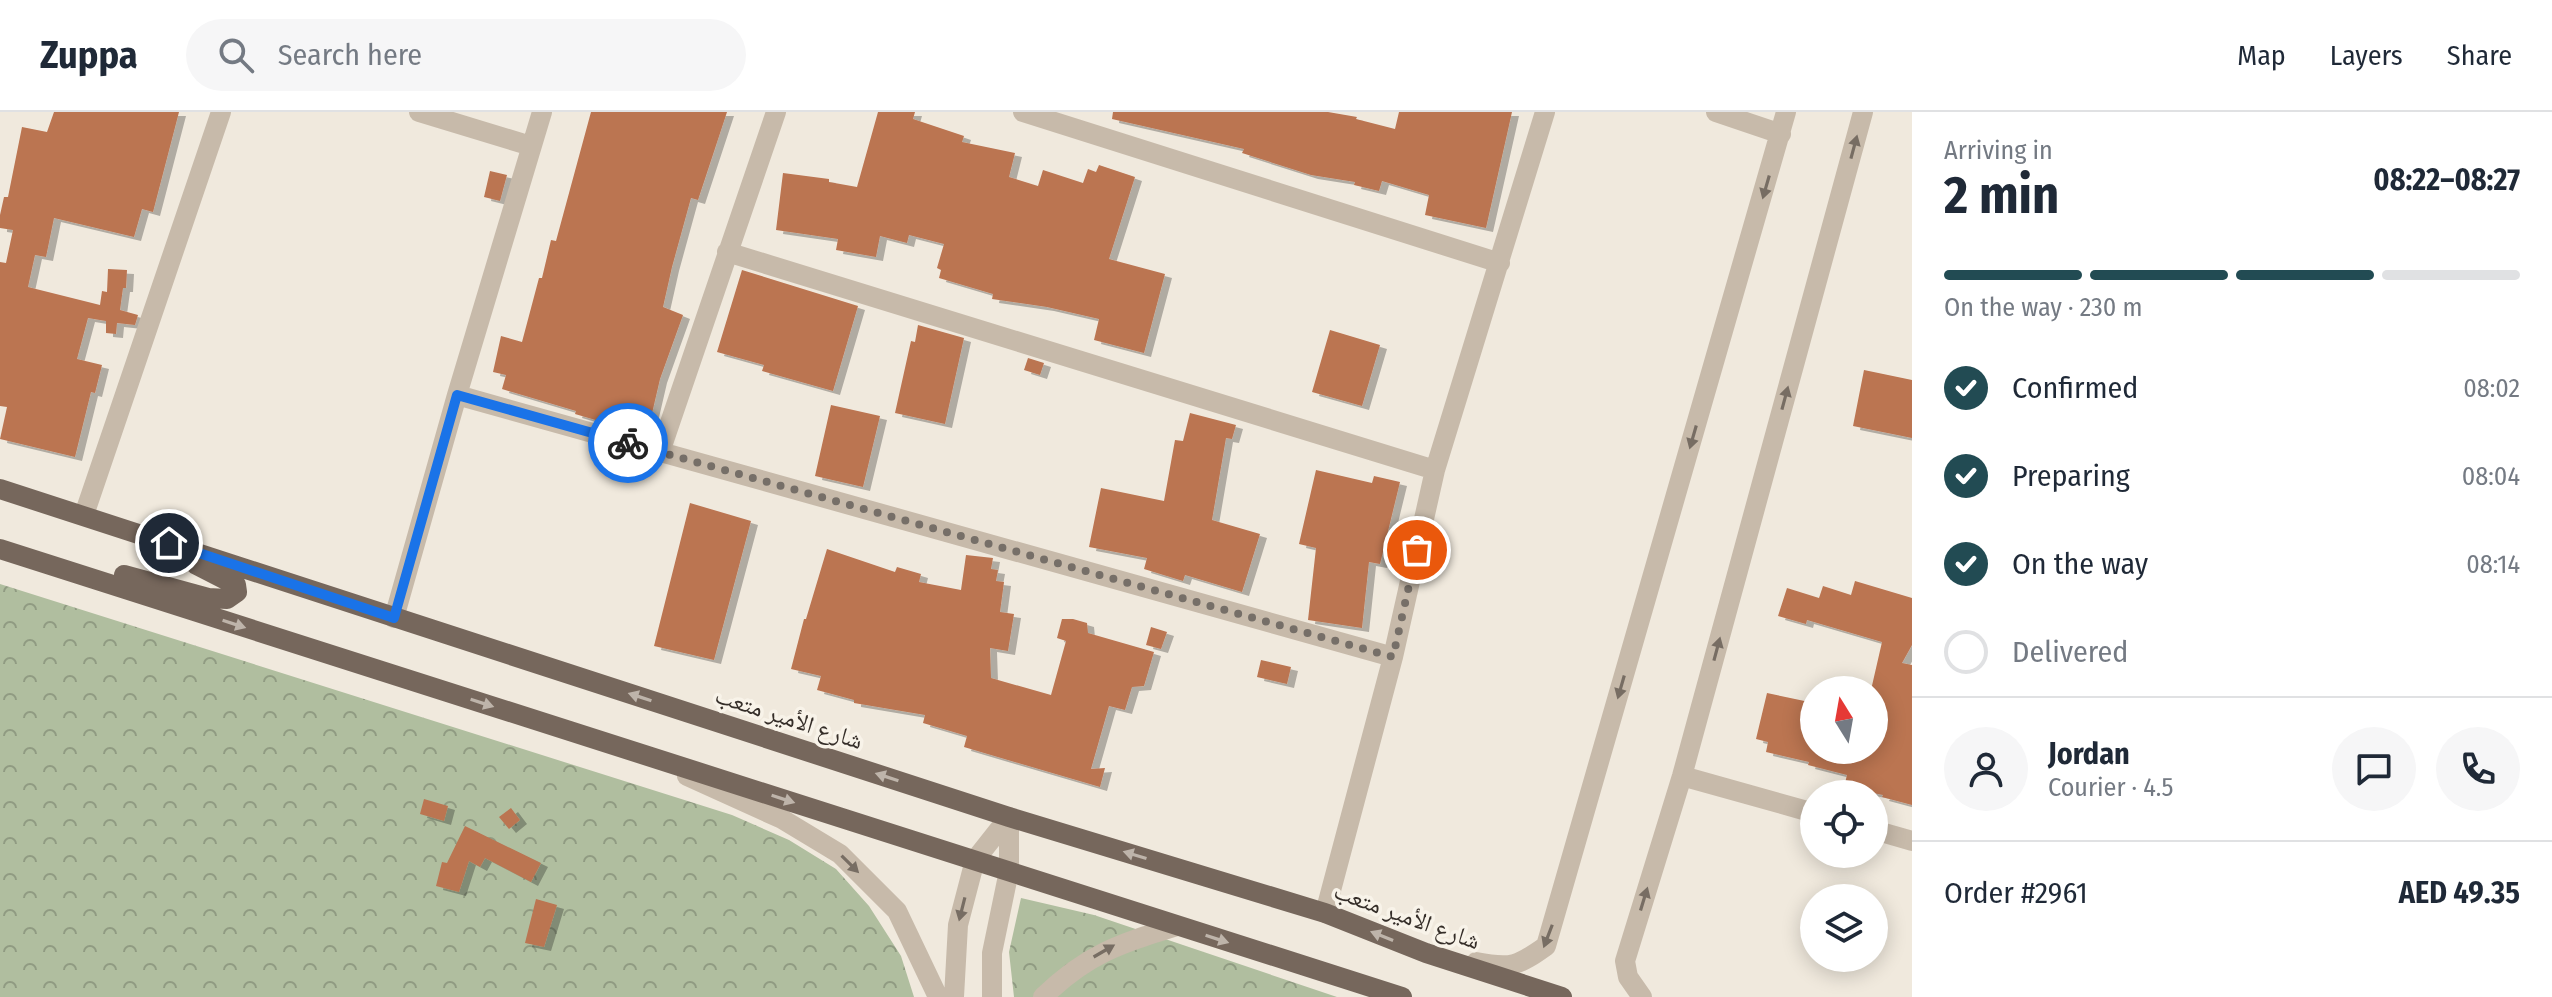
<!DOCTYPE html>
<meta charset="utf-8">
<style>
body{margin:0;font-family:"Fira Sans Condensed","Noto Naskh Arabic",sans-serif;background:#f6f6f7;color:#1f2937;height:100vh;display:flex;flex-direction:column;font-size:30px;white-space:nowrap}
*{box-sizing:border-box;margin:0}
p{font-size:26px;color:#747a83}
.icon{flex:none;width:44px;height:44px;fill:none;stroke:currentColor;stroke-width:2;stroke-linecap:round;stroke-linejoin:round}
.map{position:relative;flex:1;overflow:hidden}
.sheet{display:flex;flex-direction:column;background:#fff;width:640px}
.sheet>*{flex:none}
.needle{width:52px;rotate:349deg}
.fabs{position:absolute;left:1800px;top:564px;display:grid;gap:16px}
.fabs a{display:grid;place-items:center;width:88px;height:88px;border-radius:50%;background:#fff;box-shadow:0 4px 20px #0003;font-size:40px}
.pin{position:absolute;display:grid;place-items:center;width:68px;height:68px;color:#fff;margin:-34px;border:4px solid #fff;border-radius:50%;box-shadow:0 2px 8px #0007}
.courier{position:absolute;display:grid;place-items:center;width:80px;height:80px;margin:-40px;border:6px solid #1a73e8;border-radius:50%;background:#fff;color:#222;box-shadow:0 2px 10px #0007}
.overview em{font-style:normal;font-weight:700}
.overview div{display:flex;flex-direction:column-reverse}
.overview{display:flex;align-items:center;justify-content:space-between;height:136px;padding:0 32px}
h1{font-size:52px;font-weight:700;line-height:60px}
.bar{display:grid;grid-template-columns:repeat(4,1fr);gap:12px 8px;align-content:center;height:96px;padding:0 32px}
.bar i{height:10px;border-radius:6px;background:#e0e1e3}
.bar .current{background:#224b53}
.bar p{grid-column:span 4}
.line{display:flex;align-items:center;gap:20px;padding:0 32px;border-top:2px solid #e0e1e3}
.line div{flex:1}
.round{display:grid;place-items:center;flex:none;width:84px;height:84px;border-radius:42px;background:#f6f6f7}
ol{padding:0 32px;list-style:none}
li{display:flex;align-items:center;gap:24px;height:88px}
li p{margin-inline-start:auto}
li .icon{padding:8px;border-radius:50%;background:#224b53;color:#fff;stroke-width:4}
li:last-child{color:#747a83}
li i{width:44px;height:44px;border:4px solid #e0e1e3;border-radius:50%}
header{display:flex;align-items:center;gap:48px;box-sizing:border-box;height:112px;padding:0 40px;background:#fff;border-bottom:2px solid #e0e1e3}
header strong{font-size:38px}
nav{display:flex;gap:44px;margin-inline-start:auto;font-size:28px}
.search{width:560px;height:72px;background:#f6f6f7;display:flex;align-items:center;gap:20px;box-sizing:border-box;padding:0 28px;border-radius:44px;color:#747a83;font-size:30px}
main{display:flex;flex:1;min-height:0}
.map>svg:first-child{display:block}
</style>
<header>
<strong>Zuppa</strong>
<div class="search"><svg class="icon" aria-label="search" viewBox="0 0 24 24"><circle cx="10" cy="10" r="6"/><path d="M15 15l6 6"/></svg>Search here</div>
<nav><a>Map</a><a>Layers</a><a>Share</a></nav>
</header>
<main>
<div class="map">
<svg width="1912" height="885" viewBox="0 0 1912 885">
<defs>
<pattern id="park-crowns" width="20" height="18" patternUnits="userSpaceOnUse" patternTransform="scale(2)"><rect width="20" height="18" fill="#b0be9f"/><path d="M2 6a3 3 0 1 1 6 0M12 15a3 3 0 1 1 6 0" fill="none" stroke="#909b82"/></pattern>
<filter id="shadow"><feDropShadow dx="7" dy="4" stdDeviation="0" flood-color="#0004"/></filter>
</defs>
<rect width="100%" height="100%" fill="#f0e9dd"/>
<!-- park -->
<path fill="url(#park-crowns)" d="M 0,472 L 732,703 L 789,728 L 836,757 L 869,794 L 901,844 L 914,885 L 0,885 Z
M 1021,786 L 1094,803 L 1337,885 L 1014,885 L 1009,840 Z"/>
<!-- building -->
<path fill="#bb7451" filter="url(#shadow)" d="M 54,0 L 179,0 L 153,100 L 142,97 L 134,125 L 54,106 L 46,145 L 35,143 L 28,175 L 100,193 L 102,179 L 107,180 L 108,157 L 127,158 L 126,176 L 123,176 L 120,198 L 138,203 L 135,213 L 117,211 L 116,222 L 106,221 L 106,209 L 88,206 L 77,247 L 102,253 L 95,281 L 91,280 L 75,345 L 0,327 L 7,295 L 0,294 L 0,150 L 6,151 L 13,118 L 0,116 L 0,103 L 4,85 L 8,85 L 22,15 L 47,20 Z
M 591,0 L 727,0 L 698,88 L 691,86 L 672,155 L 663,195 L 683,203 L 660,267 L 647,323 L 575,302 L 576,299 L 502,277 L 506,263 L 493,260 L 501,224 L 522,230 L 539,166 L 542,166 L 551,128 L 556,129 Z
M 878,0 L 915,0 L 913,7 L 964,24 L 962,30 L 1015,41 L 1009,65 L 1038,74 L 1043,58 L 1083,71 L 1088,57 L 1096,60 L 1099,53 L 1135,65 L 1109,147 L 1165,162 L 1144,241 L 1094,228 L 1099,207 L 1047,195 L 992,187 L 993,182 L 939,166 L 941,158 L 937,156 L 944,132 L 909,123 L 907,131 L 880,124 L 876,145 L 836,138 L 838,127 L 776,118 L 783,61 L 829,67 L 829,70 L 857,75 Z
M 1113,0 L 1328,0 L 1357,5 L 1356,7 L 1395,17 L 1399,0 L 1512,0 L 1486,116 L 1425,103 L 1429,83 L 1382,69 L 1379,79 L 1354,73 L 1355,70 L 1311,63 L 1242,41 L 1244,37 L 1112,7 Z
M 490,59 L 507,63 L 500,89 L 484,85 Z
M 742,158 L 858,194 L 833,279 L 762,259 L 764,253 L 717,240 Z
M 918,213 L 964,226 L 945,312 L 895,301 L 911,229 L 915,230 Z
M 1330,218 L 1380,233 L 1362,294 L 1312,280 Z
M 1028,246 L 1044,251 L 1040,263 L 1024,258 Z
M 1864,258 L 1912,268 L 1912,326 L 1853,314 Z
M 831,293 L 880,304 L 863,375 L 815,364 Z
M 1190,301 L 1236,313 L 1232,327 L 1226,326 L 1212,408 L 1260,422 L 1242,480 L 1185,463 L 1183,469 L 1144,457 L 1147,446 L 1089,435 L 1101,376 L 1164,389 L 1175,328 L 1183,329 Z
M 1316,358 L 1372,371 L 1374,364 L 1400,370 L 1380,452 L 1369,450 L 1362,516 L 1308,508 L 1316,436 L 1299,432 Z
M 690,391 L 751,409 L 714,548 L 654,534 Z
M 827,437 L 895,460 L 897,455 L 921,462 L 919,470 L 961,478 L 966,443 L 993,446 L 991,457 L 998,458 L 996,469 L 1004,470 L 1000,500 L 1014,502 L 1008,539 L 990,536 L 991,566 L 1051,583 L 1066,529 L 1057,526 L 1062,507 L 1073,507 L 1087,511 L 1088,521 L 1154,540 L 1144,574 L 1132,575 L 1125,598 L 1109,594 L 1091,657 L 1105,656 L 1100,675 L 964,635 L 967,624 L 923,611 L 925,603 L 854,591 L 854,588 L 817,578 L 821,564 L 791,557 L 804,507 L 806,507 Z
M 1855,469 L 1912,486 L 1912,533 L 1902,551 L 1912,553 L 1912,693 L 1882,685 L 1883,683 L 1844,675 L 1847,663 L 1808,653 L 1809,650 L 1766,640 L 1768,630 L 1756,627 L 1767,581 L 1814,591 L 1814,638 L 1874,638 L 1874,578 L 1871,578 L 1882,530 L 1807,508 L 1806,512 L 1778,504 L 1787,476 L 1819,486 L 1823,474 L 1851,483 Z
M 1151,515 L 1167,520 L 1161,537 L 1146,533 Z
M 1261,548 L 1291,555 L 1287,572 L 1257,565 Z
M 424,687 L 448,694 L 444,709 L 420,702 Z
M 511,696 L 520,708 L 509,717 L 499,705 Z
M 465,714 L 541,751 L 531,770 L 485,746 L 480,755 L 469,749 L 459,780 L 436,774 L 442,750 L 447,751 Z
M 536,787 L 557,793 L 544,835 L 525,831 Z"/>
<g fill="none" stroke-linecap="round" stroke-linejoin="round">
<!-- minor -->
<path stroke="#c7baaa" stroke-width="20" d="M 419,0 L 531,34
M 1023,0 L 1500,151
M 1716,0 L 1781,22
M 727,140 L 1435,358
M 457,283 L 1393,545
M 660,340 L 776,0
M 84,403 L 221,0
M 394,506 L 457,283 L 542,0
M 687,664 L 782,707 L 840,742 L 897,799 L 938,885
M 1682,664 L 1814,701
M 1874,718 L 1912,729
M 1325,801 L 1393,545 L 1435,358 L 1545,0
M 1476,850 C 1511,857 1518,854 1546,834 L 1786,0
M 954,885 L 958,813 L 975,748 L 1009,705
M 992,885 L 992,841 L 1009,759 L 1009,705
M 1043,885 C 1087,842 1119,832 1177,814
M 1642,885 L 1628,865 L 1625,849 L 1682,664 L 1863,0"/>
<!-- major -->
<path stroke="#76675c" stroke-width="20" d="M 0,377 L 1009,705 L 1325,801 L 1426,841 L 1562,885
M 0,437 L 1402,885
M 124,463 L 208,486 L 227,487 L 237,480 L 236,473 L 195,452"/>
</g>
<!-- one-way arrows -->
<defs><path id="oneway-solid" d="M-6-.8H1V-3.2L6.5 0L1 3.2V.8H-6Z" transform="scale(2)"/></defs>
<g fill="#776d63">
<use href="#oneway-solid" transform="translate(1854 35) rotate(-75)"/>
<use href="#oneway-solid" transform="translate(1766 75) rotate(106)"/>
<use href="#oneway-solid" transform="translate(1785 286) rotate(-75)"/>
<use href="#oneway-solid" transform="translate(1693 325) rotate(106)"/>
<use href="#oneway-solid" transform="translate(1717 537) rotate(-75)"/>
<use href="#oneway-solid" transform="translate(1621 575) rotate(106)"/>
<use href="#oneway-solid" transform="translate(850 752) rotate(45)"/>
<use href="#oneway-solid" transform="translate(1644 787) rotate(-73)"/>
<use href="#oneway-solid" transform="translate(962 797) rotate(104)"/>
<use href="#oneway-solid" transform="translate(1548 824) rotate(111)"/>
<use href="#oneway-solid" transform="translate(1104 839) rotate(-30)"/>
</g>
<g fill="#beb4aa">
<use href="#oneway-solid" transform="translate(234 512) rotate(18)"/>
<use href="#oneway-solid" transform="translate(640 585) rotate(-162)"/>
<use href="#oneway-solid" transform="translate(482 591) rotate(18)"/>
<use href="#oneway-solid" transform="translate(887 665) rotate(-162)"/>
<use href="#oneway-solid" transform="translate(783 687) rotate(18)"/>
<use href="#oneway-solid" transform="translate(1135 743) rotate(-163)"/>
<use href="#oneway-solid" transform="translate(1382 824) rotate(-158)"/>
<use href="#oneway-solid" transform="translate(1217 827) rotate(18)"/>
</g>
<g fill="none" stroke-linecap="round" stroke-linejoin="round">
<!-- done -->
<path stroke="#766f68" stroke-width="8" stroke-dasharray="0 14.4" d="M 628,331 L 1393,545 L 1417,438"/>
<!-- route -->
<path stroke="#1a73e8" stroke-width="10" d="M 169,431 L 394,506 L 457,283 L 628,331"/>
</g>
<g text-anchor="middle" stroke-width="7" stroke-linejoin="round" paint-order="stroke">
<!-- street labels -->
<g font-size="24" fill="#352e29" stroke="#f8f3e9">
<text transform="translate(789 606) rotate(18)" y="8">شارع الأمير متعب</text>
<text transform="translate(1407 804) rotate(20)" y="8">شارع الأمير متعب</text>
</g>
</g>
</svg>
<div class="fabs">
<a><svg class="needle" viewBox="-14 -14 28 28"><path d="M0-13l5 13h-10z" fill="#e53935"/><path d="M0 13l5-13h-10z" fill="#747a83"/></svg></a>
<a><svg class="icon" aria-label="locate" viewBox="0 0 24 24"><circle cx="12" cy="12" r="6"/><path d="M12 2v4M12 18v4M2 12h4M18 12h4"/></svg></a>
<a><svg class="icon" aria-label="layers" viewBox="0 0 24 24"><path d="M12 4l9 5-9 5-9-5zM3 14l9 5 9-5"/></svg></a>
</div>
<div class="pin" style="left:1417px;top:438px;background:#ea580c"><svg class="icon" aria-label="bag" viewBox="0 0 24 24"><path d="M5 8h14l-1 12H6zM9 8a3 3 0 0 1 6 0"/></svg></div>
<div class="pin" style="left:169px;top:431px;background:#1f2937"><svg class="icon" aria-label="home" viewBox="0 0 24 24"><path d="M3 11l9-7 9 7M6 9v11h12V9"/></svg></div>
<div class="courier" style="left:628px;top:331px"><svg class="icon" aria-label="bike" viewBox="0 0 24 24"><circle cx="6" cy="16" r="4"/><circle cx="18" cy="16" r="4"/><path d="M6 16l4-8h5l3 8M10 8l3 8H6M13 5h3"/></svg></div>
</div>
<section class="sheet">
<div class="overview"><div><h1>2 min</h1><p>Arriving in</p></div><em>08:22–08:27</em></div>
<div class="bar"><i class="current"></i><i class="current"></i><i class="current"></i><i></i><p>On the way · 230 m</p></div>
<ol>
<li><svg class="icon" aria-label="check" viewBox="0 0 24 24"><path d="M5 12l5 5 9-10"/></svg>Confirmed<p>08:02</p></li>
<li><svg class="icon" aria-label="check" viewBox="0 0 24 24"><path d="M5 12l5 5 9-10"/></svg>Preparing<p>08:04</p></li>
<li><svg class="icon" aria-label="check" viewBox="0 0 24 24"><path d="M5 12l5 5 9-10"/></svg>On the way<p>08:14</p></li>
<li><i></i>Delivered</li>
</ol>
<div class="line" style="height:144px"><a class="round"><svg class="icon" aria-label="person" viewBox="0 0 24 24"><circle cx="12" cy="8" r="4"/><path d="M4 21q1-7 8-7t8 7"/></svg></a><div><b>Jordan</b><p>Courier · 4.5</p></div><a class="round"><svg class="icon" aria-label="chat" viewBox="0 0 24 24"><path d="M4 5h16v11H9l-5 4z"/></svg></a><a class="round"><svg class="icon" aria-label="phone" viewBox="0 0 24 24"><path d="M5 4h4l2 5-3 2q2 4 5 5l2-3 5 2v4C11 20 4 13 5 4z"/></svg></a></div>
<div class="line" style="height:104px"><div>Order #2961</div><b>AED 49.35</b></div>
</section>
</main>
